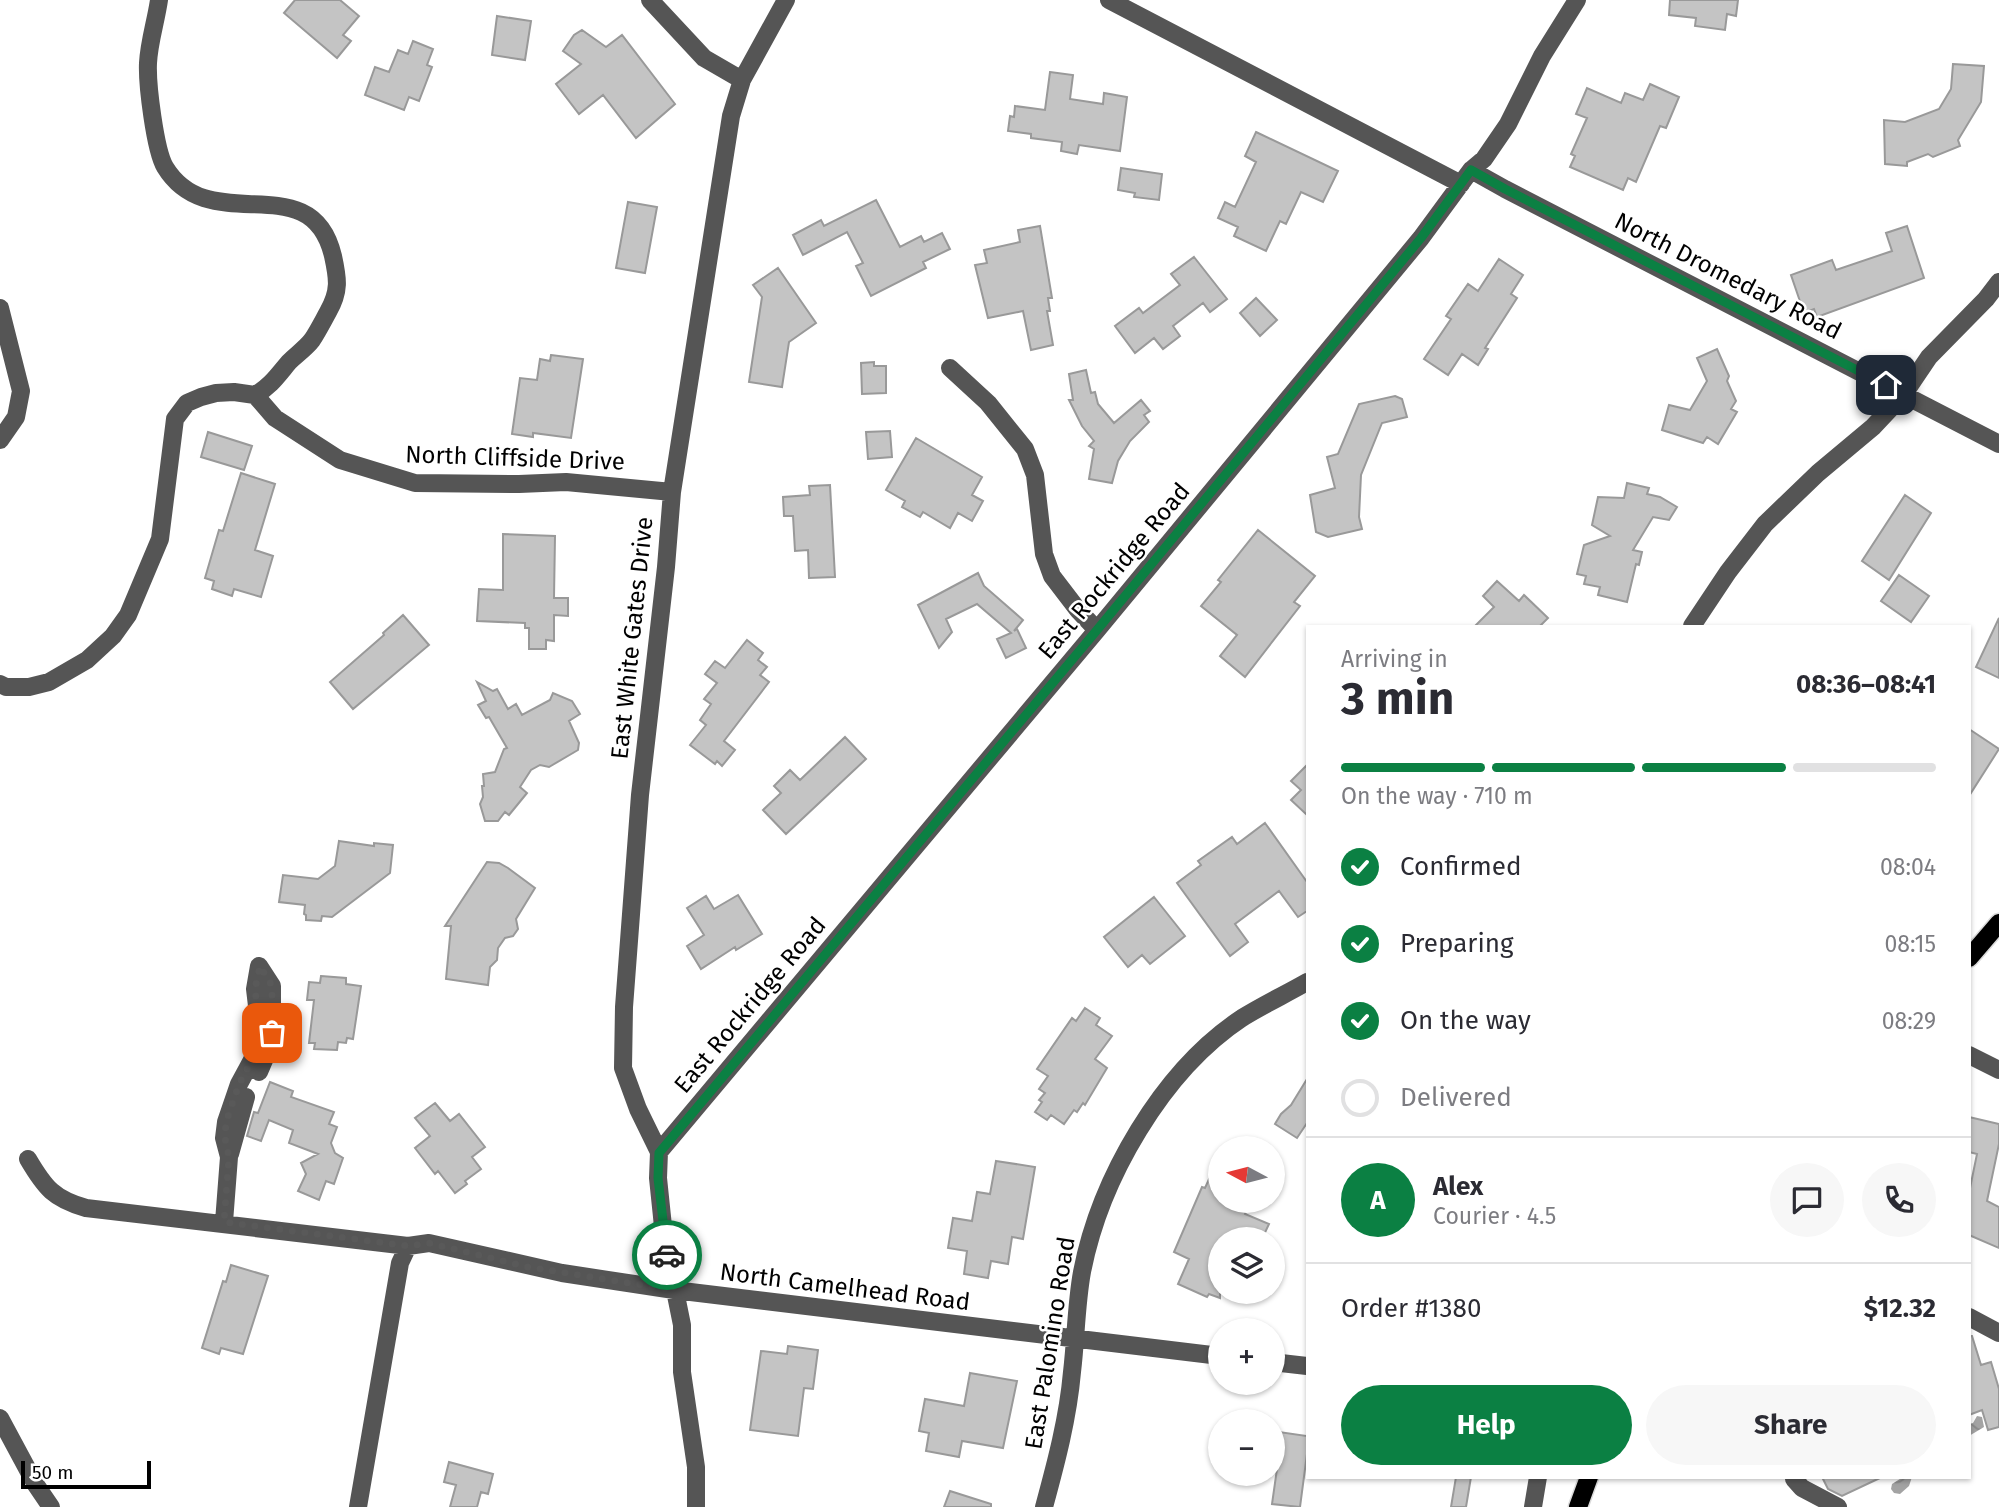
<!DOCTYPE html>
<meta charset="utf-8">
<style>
body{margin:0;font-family:"Fira Sans",sans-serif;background:#f7f7f7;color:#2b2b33;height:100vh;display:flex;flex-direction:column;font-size:26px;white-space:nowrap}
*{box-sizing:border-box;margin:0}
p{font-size:23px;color:#7c7c81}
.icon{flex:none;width:38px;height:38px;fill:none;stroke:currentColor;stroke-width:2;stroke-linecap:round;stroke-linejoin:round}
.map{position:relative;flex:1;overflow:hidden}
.sheet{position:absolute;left:1306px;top:625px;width:665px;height:854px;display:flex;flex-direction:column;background:#fff;border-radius:0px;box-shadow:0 2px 5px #0004}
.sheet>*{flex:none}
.needle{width:46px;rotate:277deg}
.buttons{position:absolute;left:1208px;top:1136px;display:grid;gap:14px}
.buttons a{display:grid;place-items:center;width:77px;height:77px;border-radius:50%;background:#fff;box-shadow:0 2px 5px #0004;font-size:35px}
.scale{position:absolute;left:21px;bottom:18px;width:130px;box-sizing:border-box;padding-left:7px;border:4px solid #000;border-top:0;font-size:19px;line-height:24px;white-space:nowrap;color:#000;-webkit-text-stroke:5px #fff;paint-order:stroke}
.pin{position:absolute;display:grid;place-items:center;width:60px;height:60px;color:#fff;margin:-30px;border-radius:14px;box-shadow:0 4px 10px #0006}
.courier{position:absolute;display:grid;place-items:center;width:70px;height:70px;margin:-35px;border:5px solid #0b8043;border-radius:50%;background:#fff;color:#222;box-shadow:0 2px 9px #0007}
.headline em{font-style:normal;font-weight:700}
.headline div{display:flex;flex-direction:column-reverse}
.headline{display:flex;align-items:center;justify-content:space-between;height:119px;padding:0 35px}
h1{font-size:46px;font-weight:700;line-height:52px}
.bar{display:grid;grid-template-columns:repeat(4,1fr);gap:10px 7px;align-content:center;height:84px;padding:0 35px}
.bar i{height:9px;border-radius:5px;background:#e1e1e2}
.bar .active{background:#0b8043}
.bar p{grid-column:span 4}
.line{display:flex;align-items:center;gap:18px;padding:0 35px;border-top:2px solid #e1e1e2}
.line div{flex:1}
.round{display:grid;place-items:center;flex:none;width:74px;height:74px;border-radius:37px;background:#f7f7f7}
ol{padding:0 35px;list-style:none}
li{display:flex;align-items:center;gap:21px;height:77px}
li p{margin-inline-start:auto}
li .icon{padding:7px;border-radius:50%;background:#0b8043;color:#fff;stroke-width:4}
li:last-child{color:#7c7c81}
li i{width:38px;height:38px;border:4px solid #e1e1e2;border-radius:50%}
.cta{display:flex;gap:14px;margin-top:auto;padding:14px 35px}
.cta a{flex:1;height:80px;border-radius:42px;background:#0b8043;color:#fff;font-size:28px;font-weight:700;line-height:80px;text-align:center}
.cta a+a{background:#f7f7f7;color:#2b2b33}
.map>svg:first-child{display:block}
</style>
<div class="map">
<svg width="1999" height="1507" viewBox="0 0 1999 1507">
<defs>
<pattern id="water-waves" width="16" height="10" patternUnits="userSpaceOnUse" patternTransform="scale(1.75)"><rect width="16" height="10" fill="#a3a3a3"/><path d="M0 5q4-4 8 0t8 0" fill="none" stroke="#8b8b8b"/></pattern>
</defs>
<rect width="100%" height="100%" fill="#fff"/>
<!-- water -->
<path fill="url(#water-waves)" d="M 1977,1416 L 1982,1417 L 1984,1427 L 1969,1436 L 1969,1424 L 1973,1423 Z
M 1903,1477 L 1912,1477 L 1909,1486 L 1900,1494 L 1894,1493 L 1891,1489 L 1892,1484 Z"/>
<!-- building -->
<path fill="#c4c4c4" stroke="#999" stroke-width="2" d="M 295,0 L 340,0 L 359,16 L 343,35 L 351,41 L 337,58 L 284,13 Z
M 1670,0 L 1738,0 L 1736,16 L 1727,14 L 1725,30 L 1695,26 L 1696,18 L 1669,15 Z
M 497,16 L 531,21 L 525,60 L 492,55 Z
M 582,30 L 606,47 L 622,35 L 675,104 L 636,138 L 603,95 L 579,114 L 556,84 L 581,64 L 563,51 L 574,35 Z
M 413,41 L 433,49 L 427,65 L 432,67 L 419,101 L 409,97 L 404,110 L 365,95 L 375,67 L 389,72 L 398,50 L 408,54 Z
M 1953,64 L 1984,66 L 1981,102 L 1958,140 L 1960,146 L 1933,157 L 1928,154 L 1907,162 L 1907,166 L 1885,164 L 1884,120 L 1905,122 L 1939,109 L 1951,89 Z
M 1050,72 L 1073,75 L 1070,99 L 1103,104 L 1104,93 L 1127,97 L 1120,151 L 1079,145 L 1077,154 L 1061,151 L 1062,142 L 1031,138 L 1031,134 L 1008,131 L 1010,116 L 1014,117 L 1015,106 L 1045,110 Z
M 1650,84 L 1679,97 L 1666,128 L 1660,126 L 1636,182 L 1628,178 L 1623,190 L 1570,167 L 1575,156 L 1571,154 L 1587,118 L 1576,114 L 1587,88 L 1621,103 L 1625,93 L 1643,100 Z
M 1256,132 L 1338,171 L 1323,202 L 1301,192 L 1286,224 L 1280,221 L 1266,251 L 1234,236 L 1238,227 L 1218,218 L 1225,202 L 1235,207 L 1256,162 L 1245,156 Z
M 1121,168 L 1162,174 L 1159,200 L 1134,197 L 1135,193 L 1118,190 Z
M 876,200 L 900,247 L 921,236 L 924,242 L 942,233 L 950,249 L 923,262 L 926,268 L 871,296 L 856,266 L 863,263 L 847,232 L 803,255 L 793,235 L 821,220 L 824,226 Z
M 628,202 L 657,207 L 645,273 L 616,268 Z
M 1040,226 L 1052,298 L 1048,298 L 1050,311 L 1047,311 L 1053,345 L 1031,350 L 1023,311 L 988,318 L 975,265 L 987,263 L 984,250 L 1020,242 L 1018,230 Z
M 1907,226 L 1924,278 L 1817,317 L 1814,309 L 1804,313 L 1791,275 L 1832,260 L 1836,270 L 1892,251 L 1886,233 Z
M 1194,257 L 1227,299 L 1210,312 L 1203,303 L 1173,326 L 1180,336 L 1163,349 L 1154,338 L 1135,353 L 1115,326 L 1139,308 L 1143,313 L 1180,285 L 1171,274 Z
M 1499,259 L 1523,275 L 1511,294 L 1517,298 L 1485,348 L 1488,349 L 1478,365 L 1462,354 L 1448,375 L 1424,359 L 1451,319 L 1446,316 L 1468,284 L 1478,291 Z
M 778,268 L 816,323 L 789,342 L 782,387 L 749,382 L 762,297 L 753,285 Z
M 1256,298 L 1277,320 L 1260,336 L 1240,313 Z
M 1717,349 L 1729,376 L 1727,381 L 1736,401 L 1731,409 L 1737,412 L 1718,444 L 1707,437 L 1703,443 L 1662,430 L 1669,405 L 1690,410 L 1707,381 L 1697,358 Z
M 551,355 L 583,359 L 571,438 L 533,433 L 533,437 L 512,434 L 520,378 L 537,380 L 540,359 L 550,361 Z
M 874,362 L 874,366 L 886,366 L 886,393 L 862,394 L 861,363 Z
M 1086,370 L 1091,393 L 1095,392 L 1098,404 L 1114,423 L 1141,400 L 1150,411 L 1144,415 L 1149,422 L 1130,441 L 1118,461 L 1112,483 L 1089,479 L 1094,449 L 1089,446 L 1094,441 L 1082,426 L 1069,400 L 1073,400 L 1069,374 Z
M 1395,396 L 1402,399 L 1407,417 L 1382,423 L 1361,475 L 1359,517 L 1362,529 L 1328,537 L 1316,532 L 1310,495 L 1335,488 L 1327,457 L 1338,454 L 1359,404 Z
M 890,431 L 892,457 L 868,459 L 866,432 Z
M 208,432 L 252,446 L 244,470 L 201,457 Z
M 916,438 L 982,477 L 972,495 L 983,501 L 972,521 L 958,513 L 950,528 L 923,512 L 920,517 L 902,507 L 905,501 L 886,490 Z
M 241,473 L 275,484 L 255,550 L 273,556 L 261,597 L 234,589 L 232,596 L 212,589 L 214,581 L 205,578 L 219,530 L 223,531 Z
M 1627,483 L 1649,488 L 1647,494 L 1660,497 L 1677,507 L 1669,520 L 1653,517 L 1633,550 L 1642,552 L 1639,565 L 1636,564 L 1627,602 L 1598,595 L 1600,587 L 1584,584 L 1586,576 L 1577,574 L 1584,545 L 1610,536 L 1592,525 L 1598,497 L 1624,498 Z
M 830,485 L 835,577 L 809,578 L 808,550 L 795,551 L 793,516 L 784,516 L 783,497 L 810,495 L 809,486 Z
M 1905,495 L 1931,513 L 1889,580 L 1862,561 Z
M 1258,530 L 1315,576 L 1294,602 L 1300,606 L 1245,677 L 1220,656 L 1237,635 L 1201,606 L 1221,582 L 1218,580 Z
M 503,534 L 555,536 L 554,598 L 568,598 L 568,616 L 554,615 L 554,641 L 546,640 L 546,649 L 529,649 L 529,628 L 525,628 L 525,623 L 477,621 L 479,589 L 503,590 Z
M 978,573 L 984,586 L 1023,620 L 1014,631 L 1017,629 L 1026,648 L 1006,658 L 997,639 L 1011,633 L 977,604 L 946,619 L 952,632 L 939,648 L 918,605 Z
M 1899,575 L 1929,596 L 1911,622 L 1881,601 Z
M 1497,581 L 1519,601 L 1524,595 L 1548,618 L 1540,626 L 1475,626 L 1494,607 L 1483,596 Z
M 403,615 L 429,645 L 353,709 L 330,682 L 384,635 L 383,633 Z
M 1999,618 L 1999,678 L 1976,667 Z
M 747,640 L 763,653 L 758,660 L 767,667 L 760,675 L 769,682 L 724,741 L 735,750 L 722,766 L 717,761 L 715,764 L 690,745 L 706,725 L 700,720 L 711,704 L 704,699 L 717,683 L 705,674 L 715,661 L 725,668 Z
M 477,682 L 493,691 L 497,689 L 508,709 L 516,704 L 522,715 L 550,700 L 553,693 L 572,701 L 580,714 L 569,721 L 579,743 L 578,750 L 549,767 L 540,765 L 531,770 L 520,787 L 527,793 L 509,815 L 505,812 L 498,821 L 485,821 L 480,804 L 483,797 L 482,786 L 484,786 L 483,774 L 495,772 L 504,749 L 507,748 L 489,717 L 486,718 L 478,705 L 486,701 Z
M 1969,729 L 1999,749 L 1969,796 Z
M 845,737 L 866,759 L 786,834 L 763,810 L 781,793 L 774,786 L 790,770 L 800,780 Z
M 1307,765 L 1307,815 L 1291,800 L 1301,790 L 1291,781 Z
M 1265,823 L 1307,882 L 1307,911 L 1298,917 L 1279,891 L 1235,924 L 1248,942 L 1230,956 L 1177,883 L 1201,865 L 1198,861 L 1232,837 L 1237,844 Z
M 339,841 L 374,846 L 374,843 L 393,845 L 390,873 L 332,917 L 322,916 L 321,921 L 306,920 L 306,915 L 304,914 L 305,905 L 279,902 L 283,875 L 318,879 L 335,866 Z
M 487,862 L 499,863 L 508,868 L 535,888 L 516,919 L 518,929 L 513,936 L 505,938 L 498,948 L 497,960 L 490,967 L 488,985 L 446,979 L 451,926 L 445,926 Z
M 738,895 L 762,934 L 736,950 L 735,947 L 701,969 L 687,946 L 704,935 L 687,908 L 706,896 L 714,909 Z
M 1154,897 L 1185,936 L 1150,964 L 1142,955 L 1128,967 L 1104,937 Z
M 321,976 L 346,978 L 346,984 L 361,986 L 353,1039 L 347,1038 L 346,1043 L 338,1042 L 337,1050 L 314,1049 L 315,1043 L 309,1043 L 314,1000 L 307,1000 L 309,982 L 320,983 Z
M 1085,1008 L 1100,1018 L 1096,1025 L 1112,1036 L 1095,1059 L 1107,1068 L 1085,1105 L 1083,1103 L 1077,1112 L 1074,1110 L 1064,1124 L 1051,1115 L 1047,1120 L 1035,1112 L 1042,1102 L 1039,1100 L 1045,1093 L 1039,1089 L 1048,1076 L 1037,1069 L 1072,1018 L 1076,1021 Z
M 1307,1079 L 1307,1123 L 1297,1138 L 1275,1124 L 1281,1114 L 1291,1105 Z
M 270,1082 L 293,1091 L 291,1097 L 334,1112 L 329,1124 L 337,1127 L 331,1143 L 335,1153 L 343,1158 L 334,1184 L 326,1181 L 319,1200 L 298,1191 L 306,1174 L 301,1163 L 318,1154 L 289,1143 L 293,1130 L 269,1120 L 261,1141 L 247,1136 L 254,1112 L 258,1113 Z
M 435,1103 L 450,1121 L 459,1114 L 485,1147 L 472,1157 L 481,1169 L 465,1181 L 467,1184 L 455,1193 L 438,1171 L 435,1174 L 415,1148 L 430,1136 L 415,1118 Z
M 1969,1117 L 1999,1124 L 1999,1144 L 1987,1201 L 1999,1207 L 1999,1248 L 1969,1235 L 1969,1193 L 1977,1154 L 1969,1152 Z
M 996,1161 L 1035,1167 L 1023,1239 L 1012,1237 L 1008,1264 L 991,1261 L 988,1278 L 964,1274 L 967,1251 L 948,1248 L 953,1218 L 972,1221 L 977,1192 L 990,1194 Z
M 1209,1179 L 1220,1184 L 1220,1200 L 1251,1200 L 1245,1214 L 1269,1224 L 1262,1239 L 1220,1239 L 1220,1298 L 1209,1294 L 1207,1297 L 1178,1284 L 1189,1259 L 1174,1252 L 1202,1187 L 1205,1188 Z
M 231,1265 L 268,1276 L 243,1354 L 221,1348 L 219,1354 L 202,1348 L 223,1281 L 226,1282 Z
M 1969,1336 L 1972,1336 L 1981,1365 L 1991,1362 L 1999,1389 L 1999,1427 L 1988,1430 L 1982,1410 L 1969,1415 Z
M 788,1346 L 818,1350 L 813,1389 L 804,1388 L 798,1436 L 750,1430 L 761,1351 L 787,1354 Z
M 970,1373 L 1017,1381 L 1003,1448 L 962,1441 L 959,1457 L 926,1451 L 929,1433 L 919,1431 L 925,1399 L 964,1406 Z
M 1272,1431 L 1307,1436 L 1307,1454 L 1300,1507 L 1272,1504 L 1277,1469 L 1272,1468 Z
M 449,1462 L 493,1474 L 488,1494 L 481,1492 L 477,1507 L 450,1507 L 456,1485 L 444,1482 Z
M 1456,1477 L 1471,1477 L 1466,1507 L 1451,1507 Z
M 1822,1477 L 1882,1477 L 1842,1496 L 1828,1489 Z
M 950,1491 L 991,1504 L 991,1507 L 944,1507 Z"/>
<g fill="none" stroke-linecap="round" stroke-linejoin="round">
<defs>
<path id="major" d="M 1969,958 L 1999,923
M 1578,1507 L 1589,1477"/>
</defs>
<!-- major casing -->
<use href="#major" stroke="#dbdbdb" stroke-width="21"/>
<!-- minor -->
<path stroke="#555" stroke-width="18" d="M 159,0 C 156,21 149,42 148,63 C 147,84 155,150 165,167 C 210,241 311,163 333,256 C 338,279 340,291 328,312 C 323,321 318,331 312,340 C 306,348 296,355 289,362 C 278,375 270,387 255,395
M 650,0 L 704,58 L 742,80
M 1109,0 L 1461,184
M 1471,170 L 1505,189 L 1999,444
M 0,308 L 21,391 L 16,417 L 0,440
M 950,368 L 988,403 L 1025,449 L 1035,475 L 1044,554 L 1052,576 L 1078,610 L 1097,630
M 255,395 L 275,418 L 340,460 L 415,483 L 519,484 L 566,482 L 672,492
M 1692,626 L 1728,572 L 1765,524 L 1818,473 L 1873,427 L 1904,394 L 1929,357 L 1986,299 L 1999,282
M 0,684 L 6,687 L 29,687 L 49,682 L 87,660 L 113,636 L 128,615 L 160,539 L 175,419 L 187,403 L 201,397 L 216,393 L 234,392 L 255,395
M 1969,1055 L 1999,1070
M 259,1072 L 268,1051 L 272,1033 L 272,986 L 259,966
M 659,1152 L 1097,630 L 1421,238 L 1471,170 L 1484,159 L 1508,124 L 1542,56 L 1577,0
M 230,1154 L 246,1097
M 28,1159 C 45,1188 54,1199 86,1208 L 408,1246 L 429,1243 L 562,1273 L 674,1290 L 1220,1356
M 224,1222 L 229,1157 L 224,1138 L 226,1122 L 239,1084 L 252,1060 L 260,1031 L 255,989 L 259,966
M 1969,1317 L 1999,1333
M 1272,1362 L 1307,1366
M 0,1418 L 36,1485 L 51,1507
M 1794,1479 L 1802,1488 L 1838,1507
M 358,1507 L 400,1263 L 408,1246
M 696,1507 L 696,1467 L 682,1372 L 682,1325 L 664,1236 L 658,1178 L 659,1152 L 638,1109 L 623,1068 L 624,1007 L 640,795 L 666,567 L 672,492 L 731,116 L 742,80 L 786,0
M 1044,1507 C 1056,1463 1068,1418 1072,1372 C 1076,1339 1076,1305 1082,1272 C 1100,1179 1162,1071 1242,1018 C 1263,1005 1286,994 1307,982
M 1533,1507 L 1538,1477"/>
<!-- major -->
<use href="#major" stroke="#000" stroke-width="18"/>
</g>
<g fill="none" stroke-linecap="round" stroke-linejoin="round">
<!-- done -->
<path stroke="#595959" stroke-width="7" stroke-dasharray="0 12.6" d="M 272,1033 L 272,986 L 260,966 L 255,989 L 260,1031 L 252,1060 L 239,1084 L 226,1122 L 225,1138 L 229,1157 L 224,1222 L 408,1246 L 429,1243 L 528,1267 L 674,1290 L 667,1255"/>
<!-- route -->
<path stroke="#0b8043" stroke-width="9" d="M 667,1255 L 658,1178 L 659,1153 L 1097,630 L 1421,238 L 1471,170 L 1505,189 L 1886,385"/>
</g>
<g text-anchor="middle" stroke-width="5" stroke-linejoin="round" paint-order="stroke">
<!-- street labels -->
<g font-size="24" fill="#000" stroke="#fff">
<text transform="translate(1728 276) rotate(27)" y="8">North Dromedary Road</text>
<text transform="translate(515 458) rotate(2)" y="8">North Cliffside Drive</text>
<text transform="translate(1114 571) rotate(-50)" y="8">East Rockridge Road</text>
<text transform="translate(632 638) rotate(-84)" y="8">East White Gates Drive</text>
<text transform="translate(750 1005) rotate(-50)" y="8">East Rockridge Road</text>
<text transform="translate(845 1287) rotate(7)" y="8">North Camelhead Road</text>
<text transform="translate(1050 1343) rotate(-81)" y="8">East Palomino Road</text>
</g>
</g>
</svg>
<div class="buttons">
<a><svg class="needle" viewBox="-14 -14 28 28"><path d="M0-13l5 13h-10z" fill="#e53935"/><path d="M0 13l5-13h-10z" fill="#7c7c81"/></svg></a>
<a><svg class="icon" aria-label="layers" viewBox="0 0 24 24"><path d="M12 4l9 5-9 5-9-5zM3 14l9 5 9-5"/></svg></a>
<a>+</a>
<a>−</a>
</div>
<div class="scale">50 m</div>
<div class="pin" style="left:272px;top:1033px;background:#ea580c"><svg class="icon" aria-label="bag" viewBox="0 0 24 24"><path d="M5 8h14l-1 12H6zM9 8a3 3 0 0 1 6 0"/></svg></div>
<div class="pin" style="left:1886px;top:385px;background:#1f2937"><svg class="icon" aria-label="home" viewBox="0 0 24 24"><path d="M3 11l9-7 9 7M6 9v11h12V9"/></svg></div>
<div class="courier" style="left:667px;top:1255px"><svg class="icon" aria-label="car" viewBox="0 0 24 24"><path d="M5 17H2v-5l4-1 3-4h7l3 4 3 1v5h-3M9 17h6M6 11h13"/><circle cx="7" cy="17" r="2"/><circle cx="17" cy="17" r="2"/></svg></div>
<section class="sheet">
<div class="headline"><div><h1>3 min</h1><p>Arriving in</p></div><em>08:36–08:41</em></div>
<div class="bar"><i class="active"></i><i class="active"></i><i class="active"></i><i></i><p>On the way · 710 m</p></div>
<ol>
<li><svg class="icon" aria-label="check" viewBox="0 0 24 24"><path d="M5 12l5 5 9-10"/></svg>Confirmed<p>08:04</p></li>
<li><svg class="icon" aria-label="check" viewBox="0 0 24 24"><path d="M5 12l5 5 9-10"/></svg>Preparing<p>08:15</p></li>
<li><svg class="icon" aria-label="check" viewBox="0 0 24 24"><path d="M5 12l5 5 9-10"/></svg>On the way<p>08:29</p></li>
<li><i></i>Delivered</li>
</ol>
<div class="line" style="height:126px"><b class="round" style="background:#0b8043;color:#fff">A</b><div><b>Alex</b><p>Courier · 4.5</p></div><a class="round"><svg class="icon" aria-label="chat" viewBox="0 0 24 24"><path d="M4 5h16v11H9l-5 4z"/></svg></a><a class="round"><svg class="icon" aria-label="phone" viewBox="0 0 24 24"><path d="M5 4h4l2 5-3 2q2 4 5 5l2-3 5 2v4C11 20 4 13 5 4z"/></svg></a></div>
<div class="line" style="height:91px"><div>Order #1380</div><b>$12.32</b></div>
<div class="cta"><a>Help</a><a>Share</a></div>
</section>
</div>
